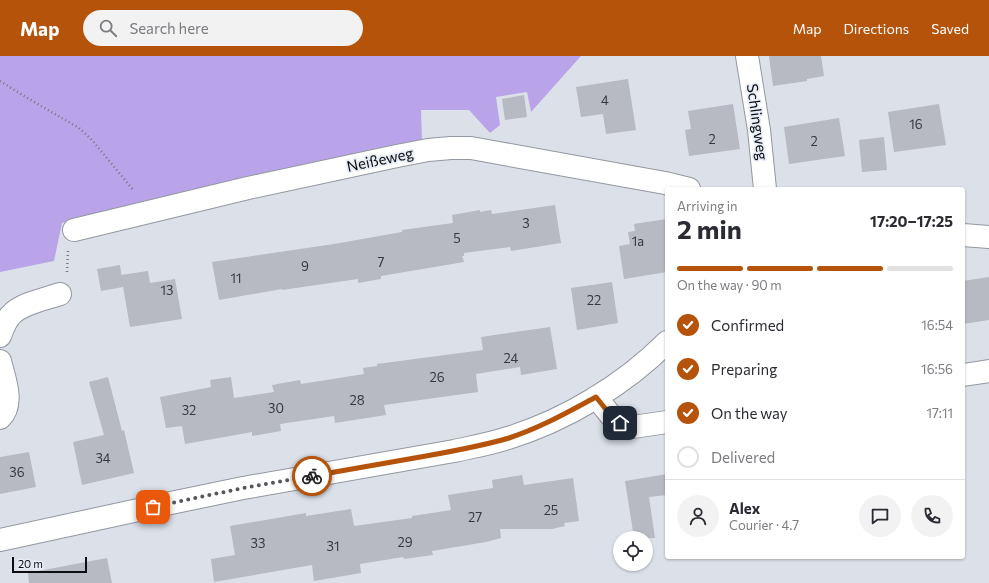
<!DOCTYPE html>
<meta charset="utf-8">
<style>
body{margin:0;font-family:Commissioner,sans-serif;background:#f2f2f3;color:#2b2b33;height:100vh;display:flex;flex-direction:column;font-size:15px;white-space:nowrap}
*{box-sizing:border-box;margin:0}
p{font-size:13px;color:#7c7c81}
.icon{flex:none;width:22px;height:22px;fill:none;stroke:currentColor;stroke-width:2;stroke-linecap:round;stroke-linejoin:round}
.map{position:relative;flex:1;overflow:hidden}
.drawer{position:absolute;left:665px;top:131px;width:300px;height:372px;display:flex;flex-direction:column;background:#fff;border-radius:4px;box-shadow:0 1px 3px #0004}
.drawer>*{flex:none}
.tools{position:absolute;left:613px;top:475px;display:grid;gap:8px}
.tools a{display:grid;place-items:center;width:40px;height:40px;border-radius:50%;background:#fff;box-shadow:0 1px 3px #0004;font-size:20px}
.scale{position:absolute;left:12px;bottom:10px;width:75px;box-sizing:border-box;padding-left:4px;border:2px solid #0b0d10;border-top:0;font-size:11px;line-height:14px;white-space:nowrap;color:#0b0d10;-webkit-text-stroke:3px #e8edf7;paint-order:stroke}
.pin{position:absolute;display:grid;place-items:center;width:34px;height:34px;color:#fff;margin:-17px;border-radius:8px;box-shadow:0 2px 6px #0006}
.courier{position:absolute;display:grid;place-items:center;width:40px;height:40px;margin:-20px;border:3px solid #b45309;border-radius:50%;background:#fff;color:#222;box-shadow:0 1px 5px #0007}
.overview em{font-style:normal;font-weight:700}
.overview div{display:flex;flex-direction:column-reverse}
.overview{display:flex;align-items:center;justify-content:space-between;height:68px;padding:0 12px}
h1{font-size:26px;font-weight:700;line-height:30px}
.bar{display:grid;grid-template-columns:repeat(4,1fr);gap:6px 4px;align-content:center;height:48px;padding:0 12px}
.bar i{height:5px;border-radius:3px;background:#e1e1e2}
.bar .selected{background:#b45309}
.bar p{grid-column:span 4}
.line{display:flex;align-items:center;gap:10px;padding:0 12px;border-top:1px solid #e1e1e2}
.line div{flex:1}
.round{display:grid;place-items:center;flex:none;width:42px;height:42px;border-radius:21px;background:#f2f2f3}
ol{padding:0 12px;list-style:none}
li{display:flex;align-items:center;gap:12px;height:44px}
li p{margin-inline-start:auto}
li .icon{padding:4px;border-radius:50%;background:#b45309;color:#fff;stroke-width:4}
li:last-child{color:#7c7c81}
li i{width:22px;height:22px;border:2px solid #e1e1e2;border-radius:50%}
header{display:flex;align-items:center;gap:24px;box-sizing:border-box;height:56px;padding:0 20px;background:#b45309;color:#fff}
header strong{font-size:19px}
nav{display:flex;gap:22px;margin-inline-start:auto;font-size:14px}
.search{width:280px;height:36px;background:#f2f2f3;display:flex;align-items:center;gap:10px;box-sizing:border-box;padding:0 14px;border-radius:22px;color:#7c7c81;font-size:15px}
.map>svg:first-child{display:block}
</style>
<header>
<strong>Map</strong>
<div class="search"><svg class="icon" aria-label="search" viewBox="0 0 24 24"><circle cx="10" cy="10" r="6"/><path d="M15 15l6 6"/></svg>Search here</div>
<nav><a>Map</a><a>Directions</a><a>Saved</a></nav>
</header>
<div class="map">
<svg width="989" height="527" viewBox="0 0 989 527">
<rect width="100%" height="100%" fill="#dbe0e9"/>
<!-- green -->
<path fill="#baa4e9" d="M 0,0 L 581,0 L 531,56 L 527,36 L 496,41 L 500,69 L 490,77 L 469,54 L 421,54 L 422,87 L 62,167 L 54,205 L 0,216 Z"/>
<!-- building -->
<path fill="#b7b9c3" d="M 769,0 L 821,0 L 824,20 L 807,23 L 807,25 L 773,30 Z
M 628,23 L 636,74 L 606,78 L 603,58 L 581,61 L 576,31 Z
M 524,39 L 527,61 L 505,64 L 502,43 Z
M 733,48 L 740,93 L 689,100 L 685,74 L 691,73 L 688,55 Z
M 939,48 L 946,89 L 894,96 L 888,56 Z
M 839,62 L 845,100 L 789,108 L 784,71 Z
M 884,81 L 887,114 L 862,116 L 859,84 Z
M 555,149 L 561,187 L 511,195 L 510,191 L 464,197 L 464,200 L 462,200 L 464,206 L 381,220 L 381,223 L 358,227 L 358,223 L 282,234 L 282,233 L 219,244 L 212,206 L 334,188 L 402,176 L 402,174 L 453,167 L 452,159 L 480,154 L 480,156 L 491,154 L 492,158 Z
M 667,163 L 667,216 L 624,223 L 619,190 L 630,188 L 628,176 L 635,175 L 634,168 Z
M 120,209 L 123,231 L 101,235 L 97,213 Z
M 148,215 L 150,227 L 175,223 L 182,263 L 130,271 L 121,219 Z
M 989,221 L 989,264 L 963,268 L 963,225 Z
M 612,226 L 618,267 L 577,274 L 571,232 Z
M 550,271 L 557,313 L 521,319 L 520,311 L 476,318 L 478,336 L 384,349 L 386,359 L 335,367 L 334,360 L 280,368 L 281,375 L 252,380 L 252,376 L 185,388 L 182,370 L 166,372 L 160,341 L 211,331 L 210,324 L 231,321 L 234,342 L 274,336 L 272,329 L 300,324 L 301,328 L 364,318 L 363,312 L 377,310 L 377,308 L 483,294 L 481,281 Z
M 108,321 L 122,375 L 124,374 L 134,417 L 82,429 L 73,386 L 104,379 L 89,326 Z
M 29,396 L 36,431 L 0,438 L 0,401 Z
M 667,418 L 667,439 L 649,441 L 655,482 L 634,482 L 625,425 Z
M 522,419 L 524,429 L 573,422 L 579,465 L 564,467 L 565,470 L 552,473 L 500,473 L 501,482 L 486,486 L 432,495 L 433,499 L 404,503 L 403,501 L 360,508 L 361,517 L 314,525 L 312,509 L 214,526 L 211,503 L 235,499 L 230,470 L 306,457 L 306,460 L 351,453 L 354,470 L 412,462 L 412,460 L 451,454 L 448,439 L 493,432 L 492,424 Z
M 107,502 L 112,527 L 29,527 L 28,517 Z"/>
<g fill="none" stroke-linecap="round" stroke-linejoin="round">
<defs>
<path id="minor" d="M 747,0 L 759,74 L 765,133
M 74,174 L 248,132 L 397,100 L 428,94 L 451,92 L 471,92 L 493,96 L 665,127 L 689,133
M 963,179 L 989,181
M 0,280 C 3,272 6,263 13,257 C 24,247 45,243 60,238
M 0,305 C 4,322 15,348 0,362
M 963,319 L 989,315
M 596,341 L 612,361 L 625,370 L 633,371 L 667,366
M 0,484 L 166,448 L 243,432 L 454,395 C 472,391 490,388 508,382 C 566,364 624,329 667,286"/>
</defs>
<!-- minor casing -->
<use href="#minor" stroke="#9398a0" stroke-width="24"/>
<!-- path -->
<path stroke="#74787e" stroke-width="2.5" stroke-dasharray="1 3" stroke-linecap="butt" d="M 0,25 L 29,43 L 79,72 L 92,84 L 134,135
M 67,216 L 68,195"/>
<!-- minor -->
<use href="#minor" stroke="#fff" stroke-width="22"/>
</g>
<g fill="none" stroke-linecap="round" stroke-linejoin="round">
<!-- done -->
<path stroke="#54575c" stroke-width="4" stroke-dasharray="0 7.2" d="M 153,451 L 243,432 L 312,420"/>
<!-- route -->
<path stroke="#b45309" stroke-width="5" d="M 312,420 C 350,413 388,407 426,400 C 454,395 482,390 509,382 C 540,372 568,356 596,341 L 612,361 L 620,367"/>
</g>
<g text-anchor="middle" stroke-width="3.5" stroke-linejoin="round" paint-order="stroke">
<!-- number labels -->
<g font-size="13" fill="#36383d">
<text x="605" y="49">4</text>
<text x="916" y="73">16</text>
<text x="712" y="88">2</text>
<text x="814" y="90">2</text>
<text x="526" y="172">3</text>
<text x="457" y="187">5</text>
<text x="638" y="190">1a</text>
<text x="381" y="211">7</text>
<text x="305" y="215">9</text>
<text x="236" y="227">11</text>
<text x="167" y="239">13</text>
<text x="594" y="249">22</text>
<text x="511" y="307">24</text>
<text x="437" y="326">26</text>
<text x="357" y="349">28</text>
<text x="276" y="357">30</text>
<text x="189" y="359">32</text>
<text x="103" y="407">34</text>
<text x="17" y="421">36</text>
<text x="551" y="459">25</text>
<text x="475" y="466">27</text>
<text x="405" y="491">29</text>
<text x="258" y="492">33</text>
<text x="333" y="495">31</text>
</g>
<!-- street labels -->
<g font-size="15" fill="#0b0d10" stroke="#e8edf7">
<text transform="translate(757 66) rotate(82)" y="5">Schlingweg</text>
<text transform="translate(380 104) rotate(-12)" y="5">Neißeweg</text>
</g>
</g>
</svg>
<div class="tools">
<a><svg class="icon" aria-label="locate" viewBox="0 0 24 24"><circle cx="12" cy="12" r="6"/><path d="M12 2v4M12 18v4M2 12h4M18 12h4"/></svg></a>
</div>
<div class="scale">20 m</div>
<div class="pin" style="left:153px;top:451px;background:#ea580c"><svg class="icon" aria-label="bag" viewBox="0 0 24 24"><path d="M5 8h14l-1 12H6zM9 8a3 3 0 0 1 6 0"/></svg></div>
<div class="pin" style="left:620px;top:367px;background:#1f2937"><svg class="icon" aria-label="home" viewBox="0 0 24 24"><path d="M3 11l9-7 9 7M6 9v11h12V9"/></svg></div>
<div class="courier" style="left:312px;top:420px"><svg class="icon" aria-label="bike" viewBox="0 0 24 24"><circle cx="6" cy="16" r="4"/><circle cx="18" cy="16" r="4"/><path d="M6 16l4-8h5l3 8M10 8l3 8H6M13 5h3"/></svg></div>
<section class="drawer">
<div class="overview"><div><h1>2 min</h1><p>Arriving in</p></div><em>17:20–17:25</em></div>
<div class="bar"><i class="selected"></i><i class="selected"></i><i class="selected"></i><i></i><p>On the way · 90 m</p></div>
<ol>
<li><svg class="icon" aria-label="check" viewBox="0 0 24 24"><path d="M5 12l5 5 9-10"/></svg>Confirmed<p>16:54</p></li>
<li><svg class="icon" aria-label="check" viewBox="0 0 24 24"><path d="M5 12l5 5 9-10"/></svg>Preparing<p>16:56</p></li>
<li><svg class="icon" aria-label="check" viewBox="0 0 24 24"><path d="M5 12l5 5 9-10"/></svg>On the way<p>17:11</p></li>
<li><i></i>Delivered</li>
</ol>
<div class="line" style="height:72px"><a class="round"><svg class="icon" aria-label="person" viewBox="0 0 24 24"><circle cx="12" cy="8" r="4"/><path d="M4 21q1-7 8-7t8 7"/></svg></a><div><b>Alex</b><p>Courier · 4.7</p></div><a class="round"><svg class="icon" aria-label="chat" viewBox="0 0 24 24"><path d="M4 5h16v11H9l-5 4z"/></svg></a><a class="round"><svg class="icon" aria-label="phone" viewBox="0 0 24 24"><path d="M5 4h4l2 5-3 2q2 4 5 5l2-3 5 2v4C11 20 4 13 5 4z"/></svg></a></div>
</section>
</div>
